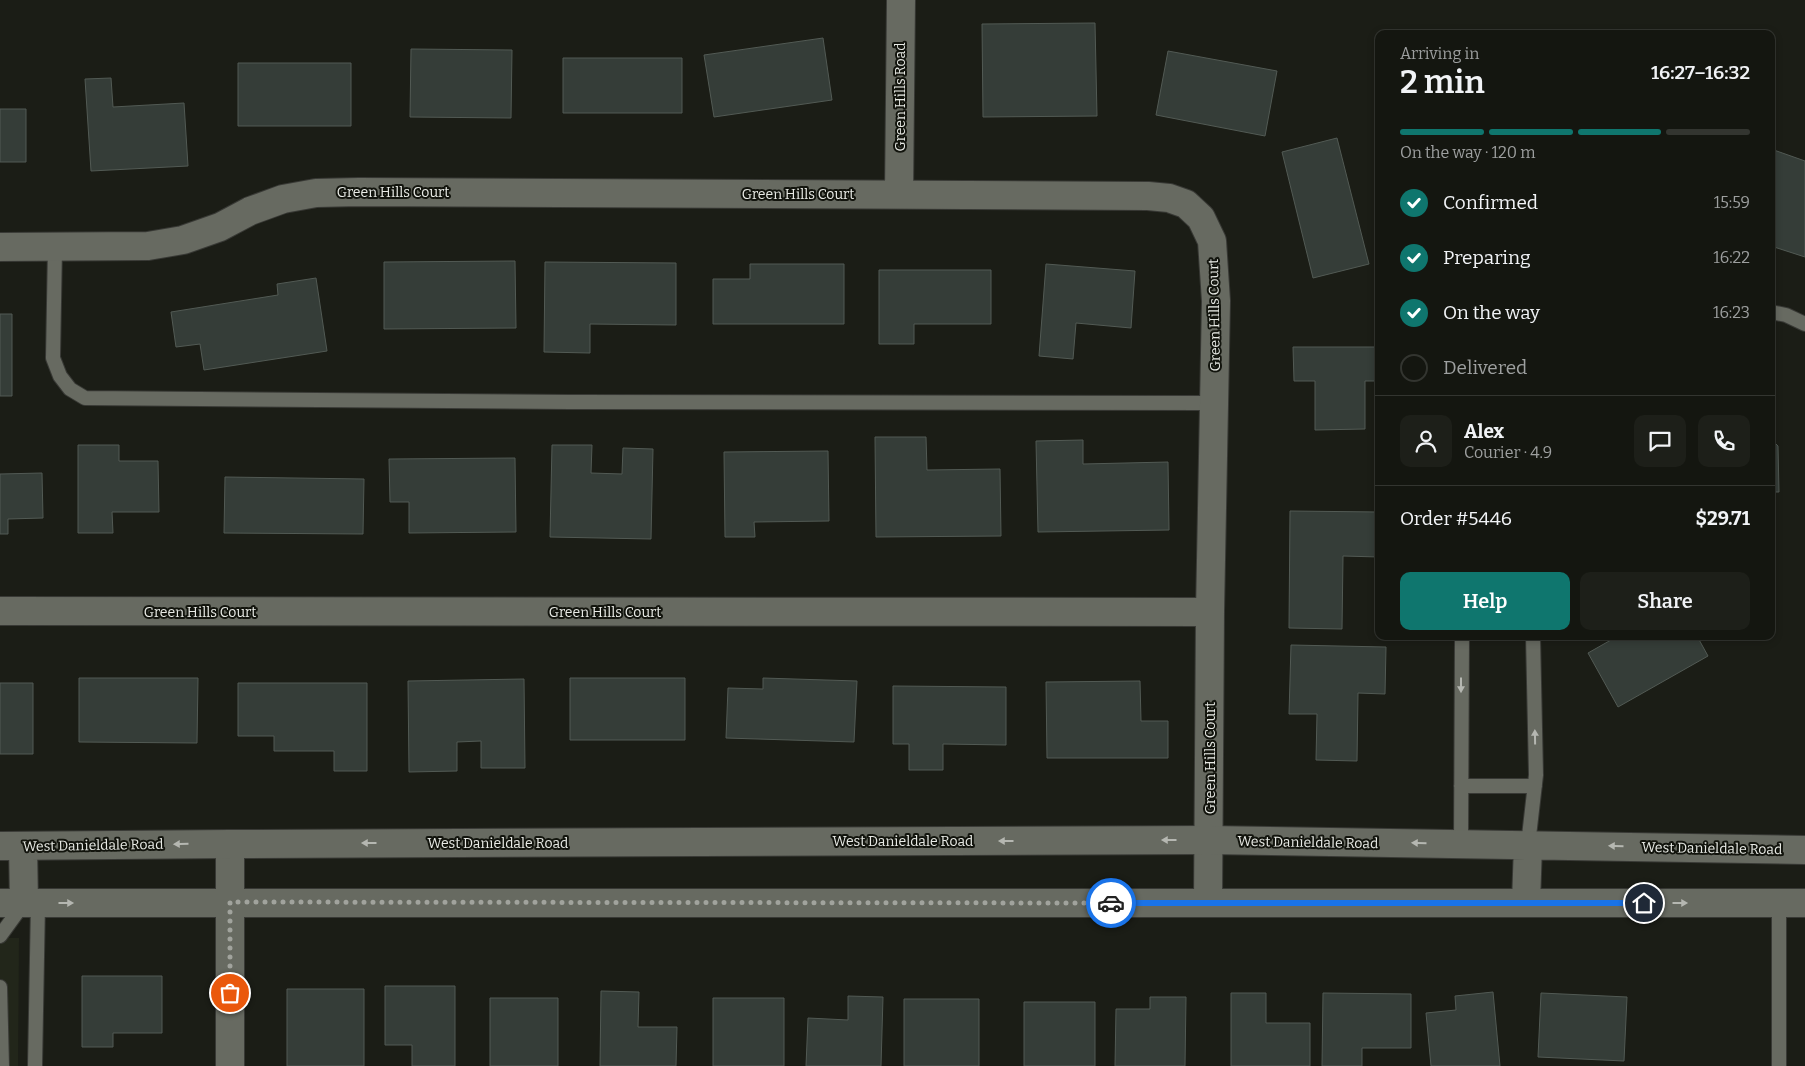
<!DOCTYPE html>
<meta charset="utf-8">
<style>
body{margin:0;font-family:Bitter,serif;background:#1d1f19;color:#f1f3f6;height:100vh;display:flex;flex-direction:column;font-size:19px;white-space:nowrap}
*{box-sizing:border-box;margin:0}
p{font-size:16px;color:#9d9f9f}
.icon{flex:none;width:28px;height:28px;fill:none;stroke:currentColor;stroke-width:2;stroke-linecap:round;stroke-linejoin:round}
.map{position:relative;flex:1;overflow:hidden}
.panel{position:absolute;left:1375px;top:30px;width:400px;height:610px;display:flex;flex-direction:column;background:#141610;border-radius:10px;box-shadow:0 2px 8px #0003,0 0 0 1px #333530}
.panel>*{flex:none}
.pin{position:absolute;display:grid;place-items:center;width:42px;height:42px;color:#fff;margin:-21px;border:2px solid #fff;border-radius:50%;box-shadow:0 1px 5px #0007}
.courier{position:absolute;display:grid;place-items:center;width:50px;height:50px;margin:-25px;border:4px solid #1a73e8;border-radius:50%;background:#fff;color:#222;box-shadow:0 1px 6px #0007}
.head em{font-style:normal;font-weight:600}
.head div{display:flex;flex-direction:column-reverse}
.head{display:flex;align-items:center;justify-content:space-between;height:85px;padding:0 25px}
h1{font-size:32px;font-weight:600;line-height:38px}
.bar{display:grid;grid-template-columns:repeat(4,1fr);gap:8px 5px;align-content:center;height:60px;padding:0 25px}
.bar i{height:6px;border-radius:4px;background:#333530}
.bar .selected{background:#0f766e}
.bar p{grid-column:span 4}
.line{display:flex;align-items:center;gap:12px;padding:0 25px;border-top:1px solid #333530}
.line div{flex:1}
.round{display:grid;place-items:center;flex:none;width:52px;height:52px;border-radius:10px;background:#1d1f19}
ol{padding:0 25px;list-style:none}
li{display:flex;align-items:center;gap:15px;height:55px}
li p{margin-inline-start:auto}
li .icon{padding:5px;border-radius:50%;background:#0f766e;color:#fff;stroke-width:4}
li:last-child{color:#9d9f9f}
li i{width:28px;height:28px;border:2px solid #333530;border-radius:50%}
.cta{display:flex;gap:10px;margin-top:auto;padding:10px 25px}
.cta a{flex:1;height:58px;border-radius:10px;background:#0f766e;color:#fff;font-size:20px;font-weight:600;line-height:58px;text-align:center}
.cta a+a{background:#1d1f19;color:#f1f3f6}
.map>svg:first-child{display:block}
</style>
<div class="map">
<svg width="1805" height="1066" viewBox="0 0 1805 1066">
<rect width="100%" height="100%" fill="#1b1d16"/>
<!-- built -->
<path fill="#22261a" d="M 0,938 L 19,938 L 18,1066 L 0,1066 Z"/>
<!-- building -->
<path fill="#353d38" stroke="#525a54" d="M 1095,23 L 1097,116 L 983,117 L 982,24 Z
M 823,38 L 832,100 L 714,117 L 704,55 Z
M 411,49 L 512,50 L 511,118 L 410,117 Z
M 1168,51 L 1277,71 L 1265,136 L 1156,115 Z
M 563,58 L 682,58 L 682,113 L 563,113 Z
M 238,63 L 351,63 L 351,126 L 238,126 Z
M 111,78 L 113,107 L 184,103 L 188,166 L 91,171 L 85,79 Z
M 0,109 L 26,109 L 26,162 L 0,162 Z
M 1337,138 L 1369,264 L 1313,278 L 1282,152 Z
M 1771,149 L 1805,161 L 1805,257 L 1771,246 Z
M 515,261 L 516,328 L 384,329 L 384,262 Z
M 545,262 L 676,263 L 676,325 L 590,324 L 590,353 L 544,352 Z
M 750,264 L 844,264 L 844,324 L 713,324 L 713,279 L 750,279 Z
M 1046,264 L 1135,271 L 1131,328 L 1076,323 L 1073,359 L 1039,356 Z
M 879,270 L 991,270 L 991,324 L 914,324 L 914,344 L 879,344 Z
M 316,278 L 327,351 L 204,370 L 200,344 L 176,347 L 171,312 L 278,295 L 277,284 Z
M 0,314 L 12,314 L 12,396 L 0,396 Z
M 1293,347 L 1379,347 L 1379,381 L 1365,381 L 1365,429 L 1315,430 L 1315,381 L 1294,381 Z
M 875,437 L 926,437 L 927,470 L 1000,469 L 1001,536 L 876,537 Z
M 1771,439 L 1778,446 L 1779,492 L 1771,492 Z
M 1083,440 L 1083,464 L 1168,462 L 1169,530 L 1038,532 L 1036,441 Z
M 78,445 L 119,445 L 119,461 L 158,461 L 159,512 L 112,512 L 113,533 L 78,533 Z
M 552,445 L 592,445 L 591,473 L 622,474 L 623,448 L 653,449 L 651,539 L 550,537 Z
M 828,451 L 829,521 L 754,522 L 755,537 L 725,537 L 724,452 Z
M 515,458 L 516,532 L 409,533 L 409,502 L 390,502 L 389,459 Z
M 42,473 L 43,518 L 8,519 L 8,534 L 0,534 L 0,474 Z
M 225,477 L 364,479 L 363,534 L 224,533 Z
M 1290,511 L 1379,512 L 1379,557 L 1343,556 L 1342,629 L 1289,628 Z
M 1618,636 L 1697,636 L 1708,656 L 1618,707 L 1588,653 Z
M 1291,645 L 1386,647 L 1385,694 L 1358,693 L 1357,761 L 1316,760 L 1317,714 L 1289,714 Z
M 79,678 L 198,678 L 197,743 L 79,742 Z
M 570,678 L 685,678 L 685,740 L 570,740 Z
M 763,678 L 857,681 L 854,742 L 726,738 L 728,688 L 763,689 Z
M 524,679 L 525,768 L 481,768 L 481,741 L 457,742 L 457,771 L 409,772 L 408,681 Z
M 1140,681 L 1141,721 L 1168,721 L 1168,758 L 1047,758 L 1046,682 Z
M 0,683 L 33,683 L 33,754 L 0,754 Z
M 238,683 L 367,683 L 367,771 L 334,771 L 334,751 L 274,751 L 274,736 L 238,736 Z
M 893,686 L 1006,687 L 1006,745 L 943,744 L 943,770 L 909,770 L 909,744 L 893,744 Z
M 82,976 L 162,976 L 162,1033 L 113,1033 L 113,1047 L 82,1047 Z
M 385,986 L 455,986 L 455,1066 L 412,1066 L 412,1045 L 385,1045 Z
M 287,989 L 364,989 L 364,1066 L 287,1066 Z
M 601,991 L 639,992 L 638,1027 L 677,1027 L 676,1066 L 600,1066 Z
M 1493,992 L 1500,1066 L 1431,1066 L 1426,1013 L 1456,1010 L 1455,996 Z
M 1231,993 L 1266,993 L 1266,1023 L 1310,1023 L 1310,1066 L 1231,1066 Z
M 1323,993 L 1411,994 L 1411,1048 L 1362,1048 L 1362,1066 L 1322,1066 Z
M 1541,993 L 1627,997 L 1624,1061 L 1538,1057 Z
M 848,996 L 883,997 L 881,1066 L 806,1066 L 808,1018 L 848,1020 Z
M 1150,997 L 1186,997 L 1185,1066 L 1115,1066 L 1116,1009 L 1150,1009 Z
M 490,998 L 558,998 L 558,1066 L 490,1066 Z
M 713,998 L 784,998 L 784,1066 L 713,1066 Z
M 904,999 L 979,999 L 979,1066 L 904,1066 Z
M 1024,1002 L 1095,1002 L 1095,1066 L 1024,1066 Z"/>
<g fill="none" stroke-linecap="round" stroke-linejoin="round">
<defs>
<path id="service" d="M 55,247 L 53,358 L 60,376 L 70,389 L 85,398 L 570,402 L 1214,403
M 1771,312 L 1786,315 L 1805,324
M 1461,786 L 1535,786
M 1461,844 L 1462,636
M 1528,845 L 1536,775 L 1533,636
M 0,936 L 24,903
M 0,987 L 2,1066
M 35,1066 L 38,903
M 1779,1066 L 1779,903"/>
<path id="minor" d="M 899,194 L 901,0
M 0,247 L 148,246 L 183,240 L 220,227 L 250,211 L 283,199 L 316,193 L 359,192 L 1148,196 L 1169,198 L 1186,204 L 1201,218 L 1212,241 L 1216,301 L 1210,612 L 1208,903
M 0,611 L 1210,612
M 230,844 L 230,1066"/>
<path id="secondary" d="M 0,846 L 230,844 L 1209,840 L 1805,850
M 23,846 L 24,903
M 0,903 L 1805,903
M 1526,903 L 1528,845"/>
</defs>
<!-- service casing -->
<use href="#service" stroke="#383935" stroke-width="16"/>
<!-- minor casing -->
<use href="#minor" stroke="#383935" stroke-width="30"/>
<!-- secondary casing -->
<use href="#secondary" stroke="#383935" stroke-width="30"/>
<!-- service -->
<use href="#service" stroke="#676a61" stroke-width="14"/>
<!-- minor -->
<use href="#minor" stroke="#676a61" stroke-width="28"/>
<!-- secondary -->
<use href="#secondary" stroke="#676a61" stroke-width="28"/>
</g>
<!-- one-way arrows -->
<defs><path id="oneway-solid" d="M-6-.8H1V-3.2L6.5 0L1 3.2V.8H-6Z" transform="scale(1.25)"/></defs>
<g fill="#b5b7b1">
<use href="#oneway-solid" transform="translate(1461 685) rotate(90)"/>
<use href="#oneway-solid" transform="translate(1535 737) rotate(-91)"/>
<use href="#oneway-solid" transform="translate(1169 840) rotate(180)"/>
<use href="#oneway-solid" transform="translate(1006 841) rotate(180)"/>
<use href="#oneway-solid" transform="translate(369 843) rotate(180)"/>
<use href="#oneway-solid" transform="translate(1419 843) rotate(-179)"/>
<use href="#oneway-solid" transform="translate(181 844) rotate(179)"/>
<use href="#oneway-solid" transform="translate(1616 846) rotate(-179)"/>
<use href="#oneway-solid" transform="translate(66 903)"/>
<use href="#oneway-solid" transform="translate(1680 903)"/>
</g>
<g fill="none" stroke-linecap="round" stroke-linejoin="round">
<!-- done -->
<path stroke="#a1a39d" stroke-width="5" stroke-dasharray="0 9" d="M 230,993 L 230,902 L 1111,903"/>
<!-- route -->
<path stroke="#1a73e8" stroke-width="6" d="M 1111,903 L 1644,903"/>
</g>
<g text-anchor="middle" stroke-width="4" stroke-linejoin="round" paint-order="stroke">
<!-- street labels -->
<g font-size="14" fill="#e9ebe6" stroke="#12140d">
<text transform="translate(900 97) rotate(-90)" y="5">Green Hills Road</text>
<text x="393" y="197">Green Hills Court</text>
<text x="798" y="199">Green Hills Court</text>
<text transform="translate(1214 315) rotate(-91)" y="5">Green Hills Court</text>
<text x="200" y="617">Green Hills Court</text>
<text x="605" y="617">Green Hills Court</text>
<text transform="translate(1210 758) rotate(-90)" y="5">Green Hills Court</text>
<text x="903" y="846">West Danieldale Road</text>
<text transform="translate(1308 842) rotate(1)" y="5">West Danieldale Road</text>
<text x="498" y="848">West Danieldale Road</text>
<text transform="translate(93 845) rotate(-1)" y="5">West Danieldale Road</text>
<text transform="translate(1712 848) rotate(1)" y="5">West Danieldale Road</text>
</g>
</g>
</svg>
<div class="pin" style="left:230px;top:993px;background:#ea580c"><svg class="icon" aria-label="bag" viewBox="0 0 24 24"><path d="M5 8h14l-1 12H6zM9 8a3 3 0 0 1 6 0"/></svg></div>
<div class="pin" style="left:1644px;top:903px;background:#1f2937"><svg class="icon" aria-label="home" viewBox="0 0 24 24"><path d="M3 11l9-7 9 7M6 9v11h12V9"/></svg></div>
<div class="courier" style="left:1111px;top:903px"><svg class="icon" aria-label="car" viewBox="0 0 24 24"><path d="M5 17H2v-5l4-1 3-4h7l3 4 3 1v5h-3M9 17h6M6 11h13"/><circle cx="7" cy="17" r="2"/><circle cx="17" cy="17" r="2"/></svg></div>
<section class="panel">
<div class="head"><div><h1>2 min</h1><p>Arriving in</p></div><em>16:27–16:32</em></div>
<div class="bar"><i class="selected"></i><i class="selected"></i><i class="selected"></i><i></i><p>On the way · 120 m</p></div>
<ol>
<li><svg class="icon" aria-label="check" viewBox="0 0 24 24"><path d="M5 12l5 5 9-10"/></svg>Confirmed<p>15:59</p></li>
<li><svg class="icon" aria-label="check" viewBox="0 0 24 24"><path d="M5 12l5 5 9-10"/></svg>Preparing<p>16:22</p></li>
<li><svg class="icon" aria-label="check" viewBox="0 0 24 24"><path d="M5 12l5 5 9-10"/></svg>On the way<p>16:23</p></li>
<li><i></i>Delivered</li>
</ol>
<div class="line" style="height:90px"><a class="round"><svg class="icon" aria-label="person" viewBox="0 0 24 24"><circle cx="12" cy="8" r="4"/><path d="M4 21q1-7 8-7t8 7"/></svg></a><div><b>Alex</b><p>Courier · 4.9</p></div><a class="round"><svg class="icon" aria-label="chat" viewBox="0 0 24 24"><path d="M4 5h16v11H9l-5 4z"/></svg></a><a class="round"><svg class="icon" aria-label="phone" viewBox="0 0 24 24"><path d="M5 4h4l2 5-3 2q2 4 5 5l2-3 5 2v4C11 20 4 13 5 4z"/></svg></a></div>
<div class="line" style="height:65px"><div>Order #5446</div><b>$29.71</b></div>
<div class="cta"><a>Help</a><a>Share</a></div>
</section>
</div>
